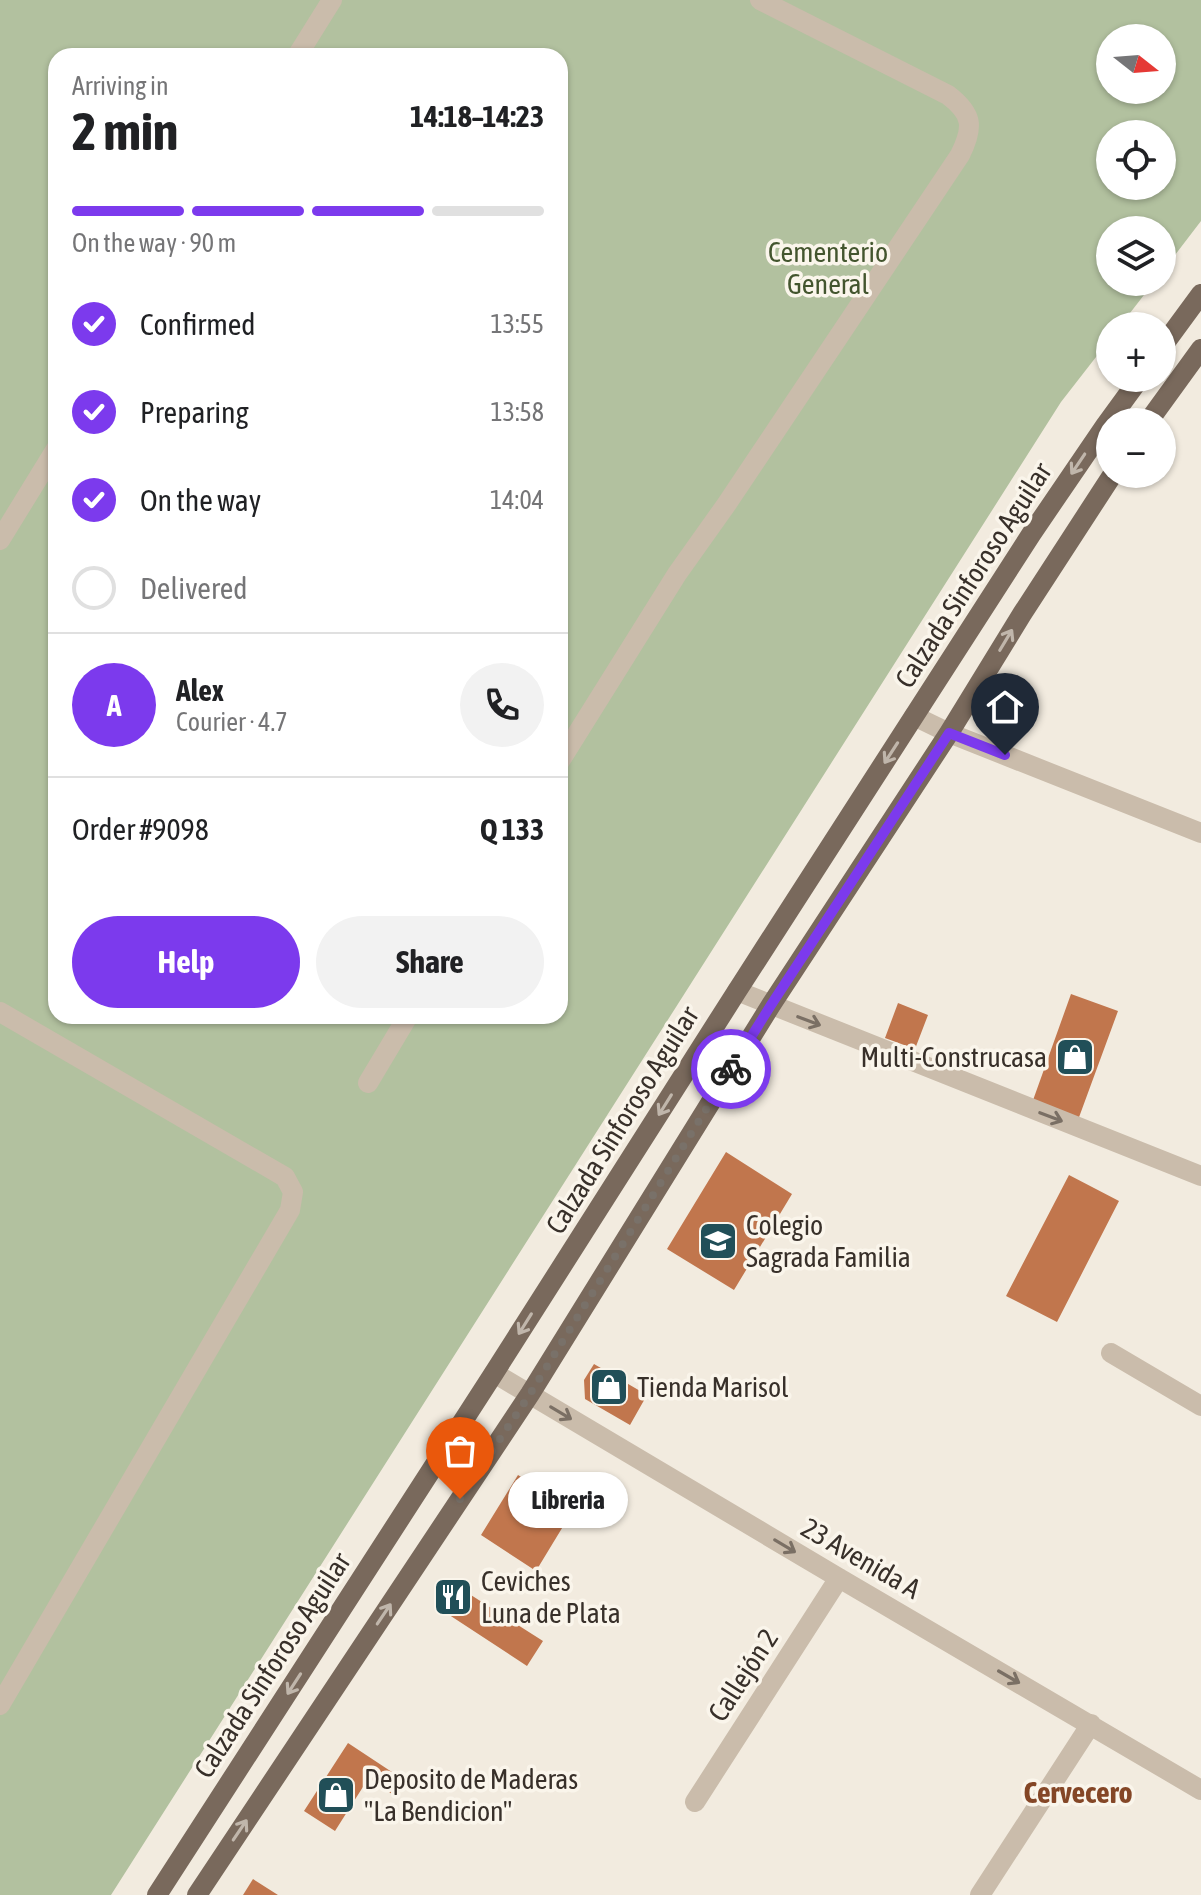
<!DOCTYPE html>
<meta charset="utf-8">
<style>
body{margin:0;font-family:"Asap Condensed",sans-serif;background:#f2f2f2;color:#202124;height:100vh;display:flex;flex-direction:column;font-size:30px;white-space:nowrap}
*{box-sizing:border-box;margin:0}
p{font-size:26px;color:#757577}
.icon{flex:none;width:44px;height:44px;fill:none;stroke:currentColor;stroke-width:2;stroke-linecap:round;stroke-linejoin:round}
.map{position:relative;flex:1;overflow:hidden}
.panel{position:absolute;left:48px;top:48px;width:520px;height:976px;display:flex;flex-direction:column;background:#fff;border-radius:24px;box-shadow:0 2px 6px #0004}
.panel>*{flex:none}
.needle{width:52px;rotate:107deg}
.tools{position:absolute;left:1096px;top:24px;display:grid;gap:16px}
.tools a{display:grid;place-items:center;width:80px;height:80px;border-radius:50%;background:#fff;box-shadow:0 2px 6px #0004;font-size:40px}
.pin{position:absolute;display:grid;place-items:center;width:68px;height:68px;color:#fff;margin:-82px -34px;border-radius:50% 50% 50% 0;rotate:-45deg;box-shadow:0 0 8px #0007}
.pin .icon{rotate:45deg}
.courier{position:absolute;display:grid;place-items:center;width:80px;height:80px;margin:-40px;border:6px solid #7c3aed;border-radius:50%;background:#fff;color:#222;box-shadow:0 2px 10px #0007}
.bubble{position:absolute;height:56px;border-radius:28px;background:#fff;box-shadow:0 2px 6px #0004;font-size:26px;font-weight:700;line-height:56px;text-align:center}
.overview em{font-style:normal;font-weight:700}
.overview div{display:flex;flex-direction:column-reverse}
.overview{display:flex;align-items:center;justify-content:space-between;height:136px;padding:0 24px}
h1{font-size:52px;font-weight:700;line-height:60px}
.bar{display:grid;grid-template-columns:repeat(4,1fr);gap:12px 8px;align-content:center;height:96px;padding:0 24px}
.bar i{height:10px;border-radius:6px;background:#e0e0e0}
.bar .current{background:#7c3aed}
.bar p{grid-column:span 4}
.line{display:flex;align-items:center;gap:20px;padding:0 24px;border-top:2px solid #e0e0e0}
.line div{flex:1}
.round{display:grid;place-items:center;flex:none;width:84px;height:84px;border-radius:42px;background:#f2f2f2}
ol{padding:0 24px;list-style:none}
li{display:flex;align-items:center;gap:24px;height:88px}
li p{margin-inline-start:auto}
li .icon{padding:8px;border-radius:50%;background:#7c3aed;color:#fff;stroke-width:4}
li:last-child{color:#757577}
li i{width:44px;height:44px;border:4px solid #e0e0e0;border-radius:50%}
.primary-button{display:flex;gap:16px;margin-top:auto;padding:16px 24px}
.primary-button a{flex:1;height:92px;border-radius:48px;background:#7c3aed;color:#fff;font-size:32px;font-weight:700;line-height:92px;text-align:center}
.primary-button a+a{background:#f2f2f2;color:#202124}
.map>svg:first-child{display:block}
</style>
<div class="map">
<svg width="1201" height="1895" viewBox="0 0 1201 1895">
<rect width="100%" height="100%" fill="#f2ebdf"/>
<!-- green -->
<path fill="#b2c19f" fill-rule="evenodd" d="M 0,0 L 1201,0 L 1201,221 L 1162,272 L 1162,230 L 1110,230 L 1110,282 L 1154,282 L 1120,326 L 1110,326 L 1110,339 L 1061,402 L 111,1895 L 0,1895 ZM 1110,38 L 1162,38 L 1162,90 L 1110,90 ZM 56,56 L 560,56 L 560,1016 L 56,1016 ZM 1110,134 L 1162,134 L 1162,186 L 1110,186 Z"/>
<!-- building -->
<path fill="#c1764d" d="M 1071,994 L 1118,1011 L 1078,1120 L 1032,1103 Z
M 898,1003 L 928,1015 L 915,1049 L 885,1038 Z
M 726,1152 L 792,1194 L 734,1290 L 667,1249 Z
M 1069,1175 L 1119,1201 L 1057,1322 L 1006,1296 Z
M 594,1364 L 647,1395 L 630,1425 L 585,1399 L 584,1380 Z
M 518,1475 L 573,1510 L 536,1571 L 481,1535 Z
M 449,1581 L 543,1641 L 527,1666 L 434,1605 Z
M 348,1743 L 407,1782 L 397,1797 L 368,1779 L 335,1831 L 304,1811 Z
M 253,1879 L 278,1895 L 243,1895 Z"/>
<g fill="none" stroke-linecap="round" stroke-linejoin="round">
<!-- minor -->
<path stroke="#cabcab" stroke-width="20" d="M 297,56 L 332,0
M 0,540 L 56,449
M 914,716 L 949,733 L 1201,833
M 560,761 L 677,574 L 726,505 L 960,155 C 974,127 973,114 948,95 L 760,0
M 737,991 L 1201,1176
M 0,1012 L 285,1177 L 293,1192 L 290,1210 L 0,1705
M 368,1083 L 408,1016
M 1111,1353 L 1201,1406
M 494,1373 L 839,1578 L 1201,1790
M 695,1802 L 839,1578
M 980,1895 L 1091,1724"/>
<!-- major -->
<path stroke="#79695c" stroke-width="20" d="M 1162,347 L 1201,294
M 1148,422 L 1201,349
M 157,1895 L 494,1373 L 737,991 L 1032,533 L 1105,426 L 1140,378
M 197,1895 L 530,1394 L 771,1005 L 949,733 L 1022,614 L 1113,474"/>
</g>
<!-- one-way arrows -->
<defs><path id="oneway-shaft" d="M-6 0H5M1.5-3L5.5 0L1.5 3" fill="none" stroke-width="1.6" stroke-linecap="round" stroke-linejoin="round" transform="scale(2)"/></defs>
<g stroke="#c0b6ab">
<use href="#oneway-shaft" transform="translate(1078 464) rotate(124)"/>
<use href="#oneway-shaft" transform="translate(1006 640) rotate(-59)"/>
<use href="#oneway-shaft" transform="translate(891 753) rotate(123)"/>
<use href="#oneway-shaft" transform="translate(665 1105) rotate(122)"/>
<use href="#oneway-shaft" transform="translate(525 1324) rotate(122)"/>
<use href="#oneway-shaft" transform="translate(384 1614) rotate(-56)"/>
<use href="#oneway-shaft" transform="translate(294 1684) rotate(123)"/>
<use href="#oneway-shaft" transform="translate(240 1830) rotate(-56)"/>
</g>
<g stroke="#7a6f64">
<use href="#oneway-shaft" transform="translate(809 1021) rotate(21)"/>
<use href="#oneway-shaft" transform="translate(1051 1117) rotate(21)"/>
<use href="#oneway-shaft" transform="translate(561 1413) rotate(31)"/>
<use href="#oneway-shaft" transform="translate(785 1546) rotate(31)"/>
<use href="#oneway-shaft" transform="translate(1009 1677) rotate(30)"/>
</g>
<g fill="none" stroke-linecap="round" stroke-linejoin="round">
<!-- done -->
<path stroke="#797169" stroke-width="8" stroke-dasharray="0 14.4" d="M 460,1499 L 530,1394 L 731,1069"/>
<!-- route -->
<path stroke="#7c3aed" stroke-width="10" d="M 731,1069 L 771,1005 L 949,733 L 1005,755"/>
</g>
<!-- icons -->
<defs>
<symbol id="shop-square" viewBox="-11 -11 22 22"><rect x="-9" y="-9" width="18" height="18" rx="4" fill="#214f58" stroke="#faf5eb"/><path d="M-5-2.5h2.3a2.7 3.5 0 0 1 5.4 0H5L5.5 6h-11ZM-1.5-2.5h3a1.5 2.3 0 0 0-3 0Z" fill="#fff"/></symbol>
<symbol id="school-square" viewBox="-11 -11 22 22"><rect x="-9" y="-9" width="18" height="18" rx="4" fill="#214f58" stroke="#faf5eb"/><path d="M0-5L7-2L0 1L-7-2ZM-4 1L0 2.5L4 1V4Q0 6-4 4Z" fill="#fff"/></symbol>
<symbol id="restaurant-square" viewBox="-11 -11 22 22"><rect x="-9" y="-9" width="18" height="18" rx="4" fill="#214f58" stroke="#faf5eb"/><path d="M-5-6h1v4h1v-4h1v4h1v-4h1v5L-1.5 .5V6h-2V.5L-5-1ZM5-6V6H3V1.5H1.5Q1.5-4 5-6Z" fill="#fff"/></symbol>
</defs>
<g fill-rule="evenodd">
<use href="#shop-square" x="1053" y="1035" width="44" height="44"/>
<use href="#school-square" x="696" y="1219" width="44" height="44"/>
<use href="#shop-square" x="587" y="1365" width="44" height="44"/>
<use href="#restaurant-square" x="431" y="1575" width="44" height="44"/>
<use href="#shop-square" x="314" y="1773" width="44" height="44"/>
</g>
<g text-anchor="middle" stroke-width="7" stroke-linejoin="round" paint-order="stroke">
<!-- park labels -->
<g font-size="28" fill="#43552e" stroke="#faf5eb">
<text x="828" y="262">Cementerio<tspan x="828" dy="32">General</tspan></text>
</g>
<!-- street labels -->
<g font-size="28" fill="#38302a" stroke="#faf5eb">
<text transform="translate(973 575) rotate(-57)" y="10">Calzada Sinforoso Aguilar</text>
<text transform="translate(622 1120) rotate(-58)" y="10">Calzada Sinforoso Aguilar</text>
<text transform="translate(861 1558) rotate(30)" y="10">23 Avenida A</text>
<text transform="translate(272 1665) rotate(-57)" y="10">Calzada Sinforoso Aguilar</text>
<text transform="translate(743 1675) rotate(-57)" y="10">Callejón 2</text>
</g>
<!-- poi labels -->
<g font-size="28" fill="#38302a" stroke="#faf5eb" text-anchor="start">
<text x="1047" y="1067" text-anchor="end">Multi-Construcasa</text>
<text x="746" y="1235">Colegio<tspan x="746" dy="32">Sagrada Familia</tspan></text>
<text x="637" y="1397">Tienda Marisol</text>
<text x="481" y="1591">Ceviches<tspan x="481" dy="32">Luna de Plata</tspan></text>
<text x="364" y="1789">Deposito de Maderas<tspan x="364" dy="32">"La Bendicion"</tspan></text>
</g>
<!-- neighbourhood labels -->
<g font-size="30" font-weight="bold" fill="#844626" stroke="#faf5eb">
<text x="1078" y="1803">Cervecero</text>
</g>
</g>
</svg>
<div class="tools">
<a><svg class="needle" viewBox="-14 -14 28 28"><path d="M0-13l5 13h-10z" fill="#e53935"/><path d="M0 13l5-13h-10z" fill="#757577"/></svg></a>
<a><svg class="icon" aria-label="locate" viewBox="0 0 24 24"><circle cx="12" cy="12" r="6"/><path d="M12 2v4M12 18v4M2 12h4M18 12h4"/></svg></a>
<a><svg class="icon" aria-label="layers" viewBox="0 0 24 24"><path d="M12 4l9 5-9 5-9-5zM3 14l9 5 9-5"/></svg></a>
<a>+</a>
<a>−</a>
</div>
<div class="pin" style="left:460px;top:1499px;background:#ea580c"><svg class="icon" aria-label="bag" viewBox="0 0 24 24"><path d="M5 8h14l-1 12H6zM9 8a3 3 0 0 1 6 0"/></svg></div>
<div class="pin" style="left:1005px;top:755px;background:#1f2937"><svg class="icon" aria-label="home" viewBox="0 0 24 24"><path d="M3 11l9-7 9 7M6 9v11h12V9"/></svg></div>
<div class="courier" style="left:731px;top:1069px"><svg class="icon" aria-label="bike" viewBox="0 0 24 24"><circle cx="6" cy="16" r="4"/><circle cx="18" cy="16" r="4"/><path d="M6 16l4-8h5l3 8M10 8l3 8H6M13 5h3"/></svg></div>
<div class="bubble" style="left:508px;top:1472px;width:120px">Libreria</div>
<section class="panel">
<div class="overview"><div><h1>2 min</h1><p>Arriving in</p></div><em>14:18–14:23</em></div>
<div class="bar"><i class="current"></i><i class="current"></i><i class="current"></i><i></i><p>On the way · 90 m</p></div>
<ol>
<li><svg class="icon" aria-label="check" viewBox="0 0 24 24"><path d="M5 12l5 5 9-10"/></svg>Confirmed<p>13:55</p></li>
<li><svg class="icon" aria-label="check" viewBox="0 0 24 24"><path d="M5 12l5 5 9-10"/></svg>Preparing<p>13:58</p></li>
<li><svg class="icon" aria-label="check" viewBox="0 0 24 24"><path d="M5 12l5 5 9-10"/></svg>On the way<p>14:04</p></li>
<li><i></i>Delivered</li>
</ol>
<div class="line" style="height:144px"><b class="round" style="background:#7c3aed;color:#fff">A</b><div><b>Alex</b><p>Courier · 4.7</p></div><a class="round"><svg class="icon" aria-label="phone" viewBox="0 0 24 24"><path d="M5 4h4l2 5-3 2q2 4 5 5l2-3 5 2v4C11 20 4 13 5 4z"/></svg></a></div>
<div class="line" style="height:104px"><div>Order #9098</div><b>Q 133</b></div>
<div class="primary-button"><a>Help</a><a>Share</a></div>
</section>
</div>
